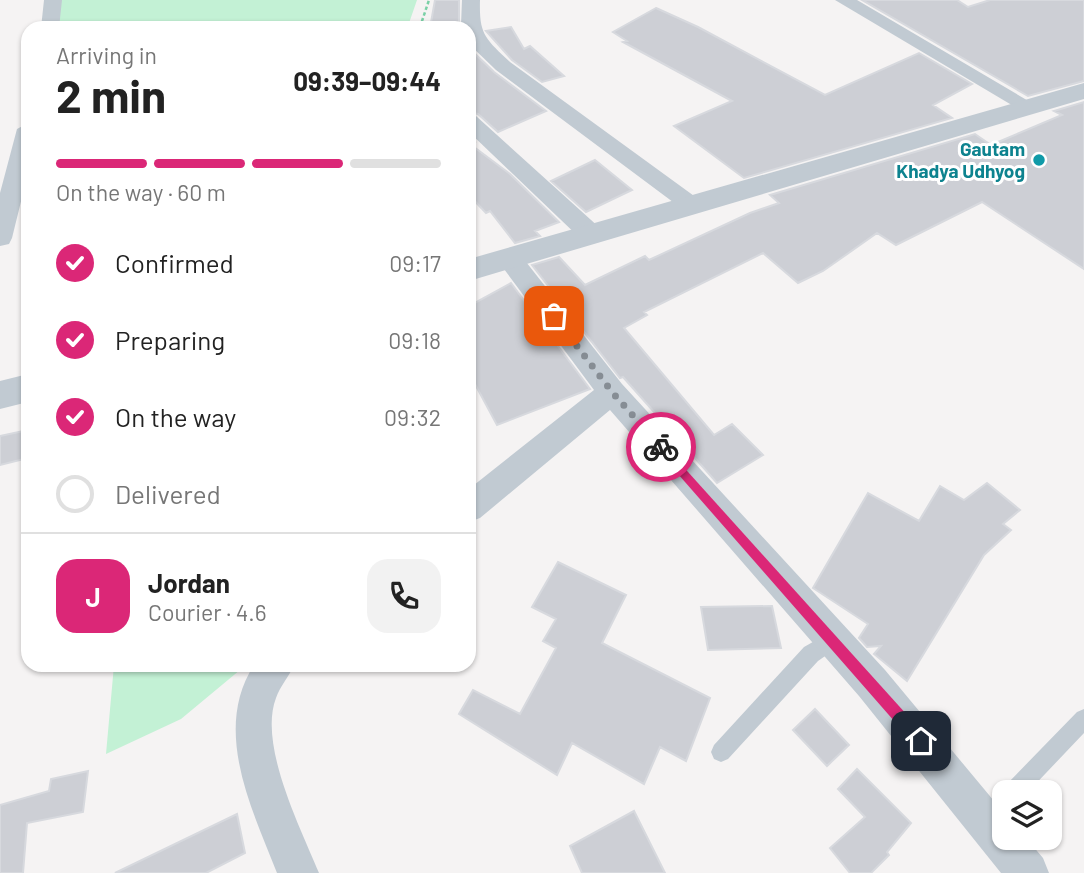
<!DOCTYPE html>
<meta charset="utf-8">
<style>
body{margin:0;font-family:Barlow,sans-serif;background:#f2f2f2;color:#222;height:100vh;display:flex;flex-direction:column;font-size:26px;white-space:nowrap}
*{box-sizing:border-box;margin:0}
p{font-size:23px;color:#767676}
.icon{flex:none;width:38px;height:38px;fill:none;stroke:currentColor;stroke-width:2;stroke-linecap:round;stroke-linejoin:round}
.map{position:relative;flex:1;overflow:hidden}
.side{position:absolute;left:21px;top:21px;width:455px;height:651px;display:flex;flex-direction:column;background:#fff;border-radius:21px;box-shadow:0 2px 5px #0004}
.side>*{flex:none}
.tools{position:absolute;left:992px;top:780px;display:grid;gap:14px}
.tools a{display:grid;place-items:center;width:70px;height:70px;border-radius:14px;background:#fff;box-shadow:0 2px 5px #0004;font-size:35px}
.pin{position:absolute;display:grid;place-items:center;width:60px;height:60px;color:#fff;margin:-30px;border-radius:14px;box-shadow:0 4px 10px #0006}
.courier{position:absolute;display:grid;place-items:center;width:70px;height:70px;margin:-35px;border:5px solid #db2777;border-radius:50%;background:#fff;color:#222;box-shadow:0 2px 9px #0007}
.summary em{font-style:normal;font-weight:700}
.summary div{display:flex;flex-direction:column-reverse}
.summary{display:flex;align-items:center;justify-content:space-between;height:119px;padding:0 35px}
h1{font-size:46px;font-weight:700;line-height:52px}
.bar{display:grid;grid-template-columns:repeat(4,1fr);gap:10px 7px;align-content:center;height:84px;padding:0 35px}
.bar i{height:9px;border-radius:5px;background:#e0e0e0}
.bar .active{background:#db2777}
.bar p{grid-column:span 4}
.line{display:flex;align-items:center;gap:18px;padding:0 35px;border-top:2px solid #e0e0e0}
.line div{flex:1}
.round{display:grid;place-items:center;flex:none;width:74px;height:74px;border-radius:21px;background:#f2f2f2}
ol{padding:0 35px;list-style:none}
li{display:flex;align-items:center;gap:21px;height:77px}
li p{margin-inline-start:auto}
li .icon{padding:7px;border-radius:50%;background:#db2777;color:#fff;stroke-width:4}
li:last-child{color:#767676}
li i{width:38px;height:38px;border:4px solid #e0e0e0;border-radius:50%}
.map>svg:first-child{display:block}
</style>
<div class="map">
<svg width="1084" height="873" viewBox="0 0 1084 873">
<rect width="100%" height="100%" fill="#f5f3f3"/>
<!-- green -->
<path fill="#c3f1d5" d="M 59,0 L 417,0 L 408,26 L 403,28 L 55,28 Z
M 114,665 L 246,665 L 181,719 L 106,754 Z"/>
<!-- building -->
<path fill="#cdcfd5" stroke="#d7d9de" stroke-width="2" d="M 435,0 L 459,0 L 459,28 L 430,28 Z
M 862,0 L 957,0 L 968,7 L 990,0 L 1084,0 L 1084,81 L 1028,96 Z
M 656,8 L 698,27 L 825,95 L 919,53 L 972,84 L 933,105 L 952,118 L 744,178 L 674,126 L 732,101 L 623,42 L 627,41 L 613,32 Z
M 511,27 L 524,49 L 530,46 L 564,76 L 542,82 L 512,60 L 486,31 Z
M 469,48 L 494,72 L 546,111 L 498,132 L 478,114 L 469,112 Z
M 1084,102 L 1084,269 L 982,202 L 896,245 L 877,233 L 823,271 L 798,283 L 763,253 L 644,312 L 647,315 L 624,328 L 714,435 L 732,424 L 763,455 L 717,483 L 623,377 L 620,378 L 532,265 L 559,257 L 585,285 L 645,256 L 649,260 L 750,213 L 779,203 L 770,195 L 975,134 L 991,145 L 1062,115 L 1054,111 Z
M 469,136 L 475,142 L 470,144 L 510,174 L 559,222 L 535,231 L 540,236 L 515,243 L 490,211 L 486,213 L 469,195 Z
M 595,160 L 632,190 L 586,212 L 551,181 Z
M 511,283 L 590,389 L 497,425 L 469,373 L 469,306 Z
M 28,430 L 28,458 L 0,465 L 0,436 Z
M 987,483 L 1020,510 L 1003,524 L 1011,530 L 984,555 L 907,681 L 874,654 L 881,646 L 867,647 L 859,638 L 868,624 L 813,588 L 868,493 L 919,521 L 940,486 L 964,500 Z
M 558,562 L 626,595 L 602,643 L 710,698 L 686,761 L 660,747 L 644,784 L 572,743 L 557,775 L 459,714 L 473,690 L 520,714 L 556,648 L 543,641 L 556,619 L 532,607 Z
M 772,606 L 781,648 L 708,650 L 701,607 Z
M 815,709 L 849,745 L 827,766 L 793,730 Z
M 857,769 L 911,823 L 887,852 L 889,855 L 871,873 L 850,873 L 830,848 L 865,817 L 838,789 Z
M 88,771 L 83,812 L 27,823 L 23,873 L 0,873 L 0,805 L 49,791 L 51,779 Z
M 634,811 L 665,873 L 582,873 L 570,846 Z
M 237,814 L 245,853 L 206,873 L 115,873 Z"/>
<g fill="none" stroke-linecap="round" stroke-linejoin="round">
<!-- path -->
<path stroke="#7ad0a6" stroke-width="2.5" stroke-dasharray="3.5 2.5" stroke-linecap="butt" d="M 420,27 L 429,0"/>
<!-- service -->
<path fill="#c1cad2" fill-rule="evenodd" d="M 834,630 L 841,633 L 843,639 L 841,645 L 818,661 L 728,759 L 721,762 L 714,759 L 711,752 L 714,745 L 804,647 Z
M 1084,709 L 1084,733 L 1027,793 L 1004,793 L 1004,800 L 1002,793 L 1005,786 L 1077,712 Z"/>
<!-- minor -->
<path fill="#c1cad2" fill-rule="evenodd" d="M 44,0 L 62,0 L 59,28 L 41,28 Z
M 462,0 L 480,0 C 479,35 485,38 510,62 L 701,201 L 705,206 L 701,211 L 685,211 L 496,70 L 469,44 L 469,28 L 462,28 L 461,25 Z
M 835,0 L 857,0 L 1037,106 L 1027,112 L 1020,110 Z
M 469,114 L 476,116 L 601,229 L 604,235 L 601,241 L 583,241 L 469,132 Z
M 28,123 L 28,173 L 12,238 L 9,244 L 0,246 L 0,193 L 17,129 Z
M 510,250 L 519,253 L 622,384 L 885,670 L 1004,813 L 1004,838 L 1026,838 L 1043,858 L 1049,873 L 1001,873 L 859,696 L 610,410 L 480,518 L 469,522 L 469,489 L 594,390 L 501,265 L 498,259 L 501,253 Z
M 254,665 L 294,665 C 289,677 280,686 276,698 C 258,745 301,829 319,873 L 277,873 C 252,809 212,730 254,665 Z"/>
<!-- tertiary -->
<path fill="#c1cad2" fill-rule="evenodd" d="M 1084,83 L 1084,99 L 469,281 L 469,259 Z
M 28,374 L 28,402 L 0,409 L 0,381 Z"/>
</g>
<!-- route -->
<path fill="#db2777" d="M 661,442 L 926,736 L 926,746 L 916,746 L 657,450 L 657,443 Z"/>
<g fill="none" stroke-linecap="round" stroke-linejoin="round">
<!-- done -->
<path stroke="#868d94" stroke-width="7" stroke-dasharray="0 12.6" d="M 554,316 L 612,392 L 661,447"/>
</g>
<!-- markers -->
<circle fill="#0f9aa8" stroke="#fff" stroke-width="2.5" cx="1039" cy="160" r="7"/>
<g text-anchor="middle" stroke-width="6" stroke-linejoin="round" paint-order="stroke">
<!-- far-culture labels -->
<g font-size="19" font-weight="bold" fill="#0d838f" stroke="#fff" text-anchor="end">
<text x="1025" y="156">Gautam<tspan x="1025" dy="22">Khadya Udhyog</tspan></text>
</g>
</g>
</svg>
<div class="tools">
<a><svg class="icon" aria-label="layers" viewBox="0 0 24 24"><path d="M12 4l9 5-9 5-9-5zM3 14l9 5 9-5"/></svg></a>
</div>
<div class="pin" style="left:554px;top:316px;background:#ea580c"><svg class="icon" aria-label="bag" viewBox="0 0 24 24"><path d="M5 8h14l-1 12H6zM9 8a3 3 0 0 1 6 0"/></svg></div>
<div class="pin" style="left:921px;top:741px;background:#1f2937"><svg class="icon" aria-label="home" viewBox="0 0 24 24"><path d="M3 11l9-7 9 7M6 9v11h12V9"/></svg></div>
<div class="courier" style="left:661px;top:447px"><svg class="icon" aria-label="bike" viewBox="0 0 24 24"><circle cx="6" cy="16" r="4"/><circle cx="18" cy="16" r="4"/><path d="M6 16l4-8h5l3 8M10 8l3 8H6M13 5h3"/></svg></div>
<section class="side">
<div class="summary"><div><h1>2 min</h1><p>Arriving in</p></div><em>09:39–09:44</em></div>
<div class="bar"><i class="active"></i><i class="active"></i><i class="active"></i><i></i><p>On the way · 60 m</p></div>
<ol>
<li><svg class="icon" aria-label="check" viewBox="0 0 24 24"><path d="M5 12l5 5 9-10"/></svg>Confirmed<p>09:17</p></li>
<li><svg class="icon" aria-label="check" viewBox="0 0 24 24"><path d="M5 12l5 5 9-10"/></svg>Preparing<p>09:18</p></li>
<li><svg class="icon" aria-label="check" viewBox="0 0 24 24"><path d="M5 12l5 5 9-10"/></svg>On the way<p>09:32</p></li>
<li><i></i>Delivered</li>
</ol>
<div class="line" style="height:126px"><b class="round" style="background:#db2777;color:#fff">J</b><div><b>Jordan</b><p>Courier · 4.6</p></div><a class="round"><svg class="icon" aria-label="phone" viewBox="0 0 24 24"><path d="M5 4h4l2 5-3 2q2 4 5 5l2-3 5 2v4C11 20 4 13 5 4z"/></svg></a></div>
</section>
</div>
